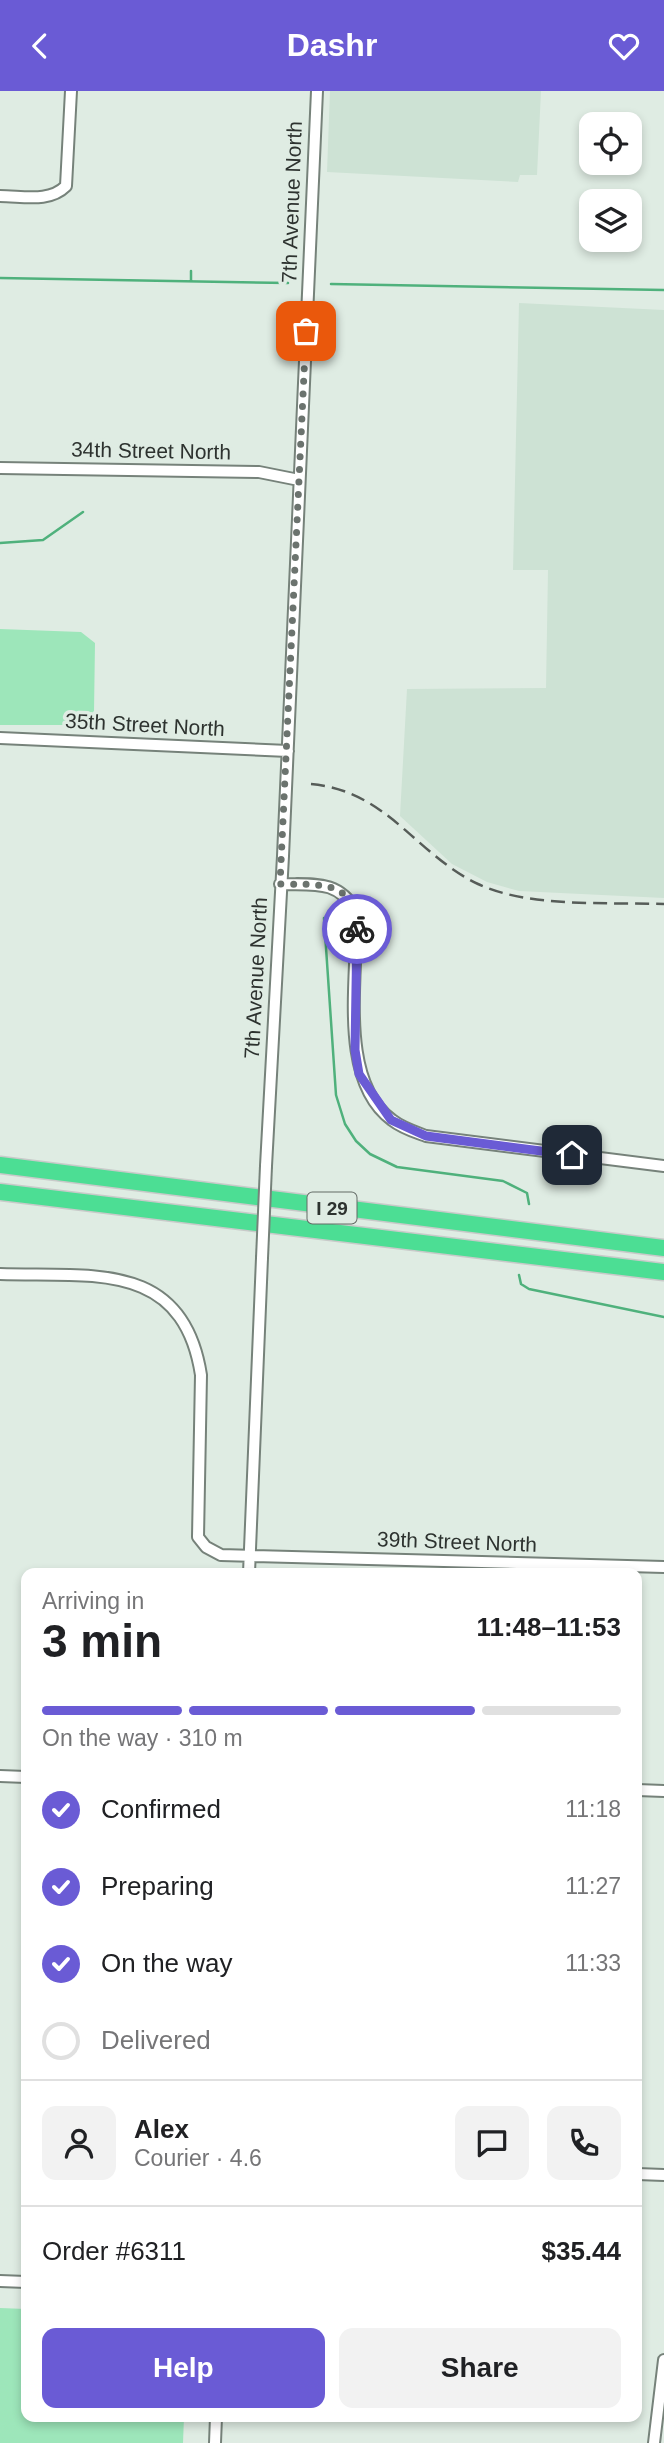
<!DOCTYPE html>
<meta charset="utf-8">
<style>
body{margin:0;font-family:Helvetica,sans-serif;background:#f2f2f2;color:#202124;height:100vh;display:flex;flex-direction:column;font-size:26px;white-space:nowrap}
*{box-sizing:border-box;margin:0}
p{font-size:23px;color:#757577}
.icon{flex:none;width:38px;height:38px;fill:none;stroke:currentColor;stroke-width:2;stroke-linecap:round;stroke-linejoin:round}
.map{position:relative;flex:1;overflow:hidden}
.drawer{position:absolute;left:21px;top:1477px;width:621px;height:854px;display:flex;flex-direction:column;background:#fff;border-radius:14px;box-shadow:0 4px 10px #0003}
.drawer>*{flex:none}
.tools{position:absolute;left:579px;top:21px;display:grid;gap:14px}
.tools a{display:grid;place-items:center;width:63px;height:63px;border-radius:14px;background:#fff;box-shadow:0 4px 10px #0003;font-size:35px}
.pin{position:absolute;display:grid;place-items:center;width:60px;height:60px;color:#fff;margin:-30px;border-radius:14px;box-shadow:0 4px 10px #0006}
.courier{position:absolute;display:grid;place-items:center;width:70px;height:70px;margin:-35px;border:5px solid #6a5bd5;border-radius:50%;background:#fff;color:#222;box-shadow:0 2px 9px #0007}
.headline em{font-style:normal;font-weight:600}
.headline div{display:flex;flex-direction:column-reverse}
.headline{display:flex;align-items:center;justify-content:space-between;height:119px;padding:0 21px}
h1{font-size:46px;font-weight:600;line-height:52px}
.bar{display:grid;grid-template-columns:repeat(4,1fr);gap:10px 7px;align-content:center;height:84px;padding:0 21px}
.bar i{height:9px;border-radius:5px;background:#e0e0e0}
.bar .on{background:#6a5bd5}
.bar p{grid-column:span 4}
.line{display:flex;align-items:center;gap:18px;padding:0 21px;border-top:2px solid #e0e0e0}
.line div{flex:1}
.round{display:grid;place-items:center;flex:none;width:74px;height:74px;border-radius:14px;background:#f2f2f2}
ol{padding:0 21px;list-style:none}
li{display:flex;align-items:center;gap:21px;height:77px}
li p{margin-inline-start:auto}
li .icon{padding:7px;border-radius:50%;background:#6a5bd5;color:#fff;stroke-width:4}
li:last-child{color:#757577}
li i{width:38px;height:38px;border:4px solid #e0e0e0;border-radius:50%}
.button{display:flex;gap:14px;margin-top:auto;padding:14px 21px}
.button a{flex:1;height:80px;border-radius:14px;background:#6a5bd5;color:#fff;font-size:28px;font-weight:600;line-height:80px;text-align:center}
.button a+a{background:#f2f2f2;color:#202124}
header{display:flex;justify-content:space-between;align-items:center;height:91px;padding:0 21px;background:#6a5bd5;color:#fff;font-size:32px;font-weight:600}
.map>svg:first-child{display:block}
</style>
<header><svg class="icon" aria-label="back" viewBox="0 0 24 24"><path d="M15 5l-7 7 7 7"/></svg>Dashr<svg class="icon" aria-label="heart" viewBox="0 0 24 24"><path d="M12 20l-8-8c-3-5 5-10 8-4 3-6 11-1 8 4z"/></svg></header>
<div class="map">
<svg width="664" height="2352" viewBox="0 0 664 2352">
<rect width="100%" height="100%" fill="#dfece3"/>
<!-- built -->
<path fill="#cde2d4" d="M 330,0 L 541,0 L 537,84 L 520,84 L 518,91 L 327,81 Z
M 519,212 L 664,219 L 664,807 L 519,800 L 487,791 L 452,773 L 400,725 L 407,598 L 546,597 L 548,479 L 513,479 Z"/>
<!-- green -->
<path fill="#9de6ba" d="M 0,538 L 81,541 L 95,552 L 94,621 L 90,630 L 82,634 L 0,634 Z
M 0,2217 L 26,2218 L 26,2326 L 184,2326 L 183,2352 L 0,2352 Z"/>
<g fill="none" stroke-linecap="round" stroke-linejoin="round">
<!-- stream -->
<path stroke="#4fb17c" stroke-width="2.5" d="M 0,187 L 288,192
M 191,190 L 191,180
M 331,193 L 664,199
M 0,452 L 43,449 L 83,421
M 324,827 L 336,1004 L 345,1033 L 356,1050 L 370,1063 L 397,1076 L 503,1090 L 527,1102 L 529,1113
M 519,1184 L 521,1193 L 529,1198 L 664,1226"/>
<defs>
<path id="minor" d="M 0,105 C 23,105 49,112 66,95 L 71,0
M 0,377 L 259,381 L 299,389
M 0,647 L 288,660
M 280,793 C 313,794 338,788 356,820 C 359,881 336,988 392,1029 C 402,1037 415,1041 426,1045 L 664,1075
M 266,1075 L 283,765 L 317,0
M 0,1183 C 90,1186 183,1168 201,1284 L 198,1446 L 206,1456 L 221,1464 L 664,1476
M 249,1482 L 262,1167
M 0,1685 L 26,1686
M 637,1699 L 664,1700
M 637,2083 L 664,2084
M 0,2190 L 26,2191
M 215,2352 L 216,2326
M 654,2352 L 664,2269"/>
<path id="highway" d="M 0,1074 L 664,1157
M 0,1101 L 664,1181"/>
</defs>
<!-- minor casing -->
<use href="#minor" stroke="#76827a" stroke-width="14"/>
<!-- highway casing -->
<use href="#highway" stroke="#c8cac9" stroke-width="19"/>
<!-- minor -->
<use href="#minor" stroke="#fff" stroke-width="10"/>
<!-- highway -->
<use href="#highway" stroke="#4cde94" stroke-width="16"/>
<!-- rail -->
<path stroke="#565c58" stroke-width="2.5" stroke-dasharray="14 7" stroke-linecap="butt" d="M 311,693 C 388,700 415,763 478,793 C 529,817 608,811 664,813"/>
<defs>
<path id="minor-bridge" d="M 262,1167 L 266,1075"/>
</defs>
<!-- minor-bridge casing -->
<use href="#minor-bridge" stroke="#76827a" stroke-width="14" stroke-linecap="butt"/>
<!-- minor-bridge -->
<use href="#minor-bridge" stroke="#fff" stroke-width="10"/>
</g>
<g fill="none" stroke-linecap="round" stroke-linejoin="round">
<!-- done -->
<path stroke="#6b736e" stroke-width="7" stroke-dasharray="0 12.6" d="M 306,240 L 280,793 C 319,794 356,788 357,838"/>
<!-- route -->
<path stroke="#6a5bd5" stroke-width="9" d="M 357,838 L 355,959 L 359,983 L 391,1029 L 426,1045 L 572,1064"/>
</g>
<g text-anchor="middle" stroke-width="7" stroke-linejoin="round" paint-order="stroke">
<!-- shield labels -->
<rect fill="#dfece3" stroke="#626a65" stroke-width="2" x="307.5" y="1101.5" width="49" height="31" rx="5"/>
<g font-size="19" font-weight="bold" fill="#2d322f">
<text x="332" y="1124">I 29</text>
</g>
<!-- street labels -->
<g font-size="21" fill="#2d322f" stroke="#dfece3">
<text transform="translate(292 111) rotate(-88)" y="7">7th Avenue North</text>
<text transform="translate(151 360) rotate(1)" y="7">34th Street North</text>
<text transform="translate(145 634) rotate(3)" y="7">35th Street North</text>
<text transform="translate(256 887) rotate(-87)" y="7">7th Avenue North</text>
<text transform="translate(457 1451) rotate(2)" y="7">39th Street North</text>
</g>
</g>
</svg>
<div class="tools">
<a><svg class="icon" aria-label="locate" viewBox="0 0 24 24"><circle cx="12" cy="12" r="6"/><path d="M12 2v4M12 18v4M2 12h4M18 12h4"/></svg></a>
<a><svg class="icon" aria-label="layers" viewBox="0 0 24 24"><path d="M12 4l9 5-9 5-9-5zM3 14l9 5 9-5"/></svg></a>
</div>
<div class="pin" style="left:306px;top:240px;background:#ea580c"><svg class="icon" aria-label="bag" viewBox="0 0 24 24"><path d="M5 8h14l-1 12H6zM9 8a3 3 0 0 1 6 0"/></svg></div>
<div class="pin" style="left:572px;top:1064px;background:#1f2937"><svg class="icon" aria-label="home" viewBox="0 0 24 24"><path d="M3 11l9-7 9 7M6 9v11h12V9"/></svg></div>
<div class="courier" style="left:357px;top:838px"><svg class="icon" aria-label="bike" viewBox="0 0 24 24"><circle cx="6" cy="16" r="4"/><circle cx="18" cy="16" r="4"/><path d="M6 16l4-8h5l3 8M10 8l3 8H6M13 5h3"/></svg></div>
<section class="drawer">
<div class="headline"><div><h1>3 min</h1><p>Arriving in</p></div><em>11:48–11:53</em></div>
<div class="bar"><i class="on"></i><i class="on"></i><i class="on"></i><i></i><p>On the way · 310 m</p></div>
<ol>
<li><svg class="icon" aria-label="check" viewBox="0 0 24 24"><path d="M5 12l5 5 9-10"/></svg>Confirmed<p>11:18</p></li>
<li><svg class="icon" aria-label="check" viewBox="0 0 24 24"><path d="M5 12l5 5 9-10"/></svg>Preparing<p>11:27</p></li>
<li><svg class="icon" aria-label="check" viewBox="0 0 24 24"><path d="M5 12l5 5 9-10"/></svg>On the way<p>11:33</p></li>
<li><i></i>Delivered</li>
</ol>
<div class="line" style="height:126px"><a class="round"><svg class="icon" aria-label="person" viewBox="0 0 24 24"><circle cx="12" cy="8" r="4"/><path d="M4 21q1-7 8-7t8 7"/></svg></a><div><b>Alex</b><p>Courier · 4.6</p></div><a class="round"><svg class="icon" aria-label="chat" viewBox="0 0 24 24"><path d="M4 5h16v11H9l-5 4z"/></svg></a><a class="round"><svg class="icon" aria-label="phone" viewBox="0 0 24 24"><path d="M5 4h4l2 5-3 2q2 4 5 5l2-3 5 2v4C11 20 4 13 5 4z"/></svg></a></div>
<div class="line" style="height:91px"><div>Order #6311</div><b>$35.44</b></div>
<div class="button"><a>Help</a><a>Share</a></div>
</section>
</div>
